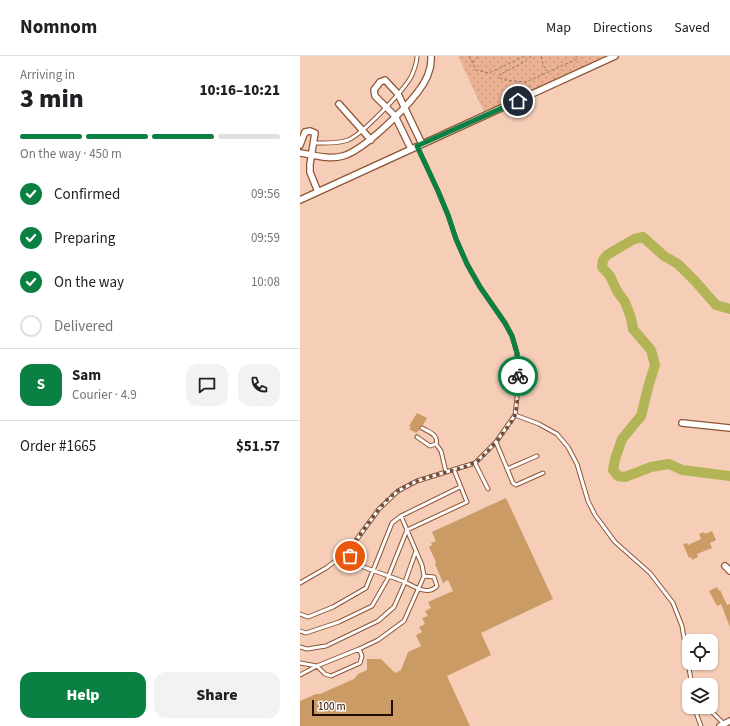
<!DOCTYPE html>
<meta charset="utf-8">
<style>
body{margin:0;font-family:"Source Sans 3",sans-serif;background:#f2f2f2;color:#202124;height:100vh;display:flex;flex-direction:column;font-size:15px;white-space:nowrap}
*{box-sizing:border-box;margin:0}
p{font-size:13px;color:#757577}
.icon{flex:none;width:22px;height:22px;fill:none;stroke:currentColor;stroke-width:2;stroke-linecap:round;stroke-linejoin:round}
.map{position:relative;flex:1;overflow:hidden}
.details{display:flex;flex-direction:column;background:#fff;width:300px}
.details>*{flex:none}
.buttons{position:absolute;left:382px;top:578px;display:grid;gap:8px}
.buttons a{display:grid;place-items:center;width:36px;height:36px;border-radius:8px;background:#fff;box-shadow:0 1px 3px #0004;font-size:20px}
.scale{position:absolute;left:12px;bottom:10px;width:81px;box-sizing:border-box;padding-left:4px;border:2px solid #230c01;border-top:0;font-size:11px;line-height:14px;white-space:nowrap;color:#230c01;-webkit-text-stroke:3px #fef6f3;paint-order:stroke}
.pin{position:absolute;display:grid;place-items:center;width:34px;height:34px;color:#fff;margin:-17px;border:2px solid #fff;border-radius:50%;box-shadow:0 1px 4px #0007}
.courier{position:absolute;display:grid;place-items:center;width:40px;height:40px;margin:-20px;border:3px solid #0b8043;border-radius:50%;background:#fff;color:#222;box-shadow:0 1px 5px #0007}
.summary em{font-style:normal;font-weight:800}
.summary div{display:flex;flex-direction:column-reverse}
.summary{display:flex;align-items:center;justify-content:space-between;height:68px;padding:0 20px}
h1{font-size:26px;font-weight:800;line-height:30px}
.bar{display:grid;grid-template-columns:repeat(4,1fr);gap:6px 4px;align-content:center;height:48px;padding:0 20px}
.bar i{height:5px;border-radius:3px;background:#e0e0e0}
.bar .selected{background:#0b8043}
.bar p{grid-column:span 4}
.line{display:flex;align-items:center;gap:10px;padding:0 20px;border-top:1px solid #e0e0e0}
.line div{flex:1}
.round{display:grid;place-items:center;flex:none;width:42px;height:42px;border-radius:12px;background:#f2f2f2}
ol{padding:0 20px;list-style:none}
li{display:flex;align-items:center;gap:12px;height:44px}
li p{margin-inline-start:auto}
li .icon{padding:4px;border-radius:50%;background:#0b8043;color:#fff;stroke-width:4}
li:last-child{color:#757577}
li i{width:22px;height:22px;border:2px solid #e0e0e0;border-radius:50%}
.action{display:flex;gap:8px;margin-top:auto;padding:8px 20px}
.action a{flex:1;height:46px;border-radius:12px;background:#0b8043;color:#fff;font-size:16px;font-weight:800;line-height:46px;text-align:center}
.action a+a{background:#f2f2f2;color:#202124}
header{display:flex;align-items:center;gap:24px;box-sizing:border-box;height:56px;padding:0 20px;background:#fff;border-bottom:1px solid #e0e0e0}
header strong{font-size:19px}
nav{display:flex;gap:22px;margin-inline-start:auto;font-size:14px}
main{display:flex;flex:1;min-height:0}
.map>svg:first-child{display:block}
</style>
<header>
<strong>Nomnom</strong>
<nav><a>Map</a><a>Directions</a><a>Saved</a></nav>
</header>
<main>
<section class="details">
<div class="summary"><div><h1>3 min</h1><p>Arriving in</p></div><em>10:16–10:21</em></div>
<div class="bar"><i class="selected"></i><i class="selected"></i><i class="selected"></i><i></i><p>On the way · 450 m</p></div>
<ol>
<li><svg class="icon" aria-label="check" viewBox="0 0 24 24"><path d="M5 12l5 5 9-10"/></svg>Confirmed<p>09:56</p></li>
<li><svg class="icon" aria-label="check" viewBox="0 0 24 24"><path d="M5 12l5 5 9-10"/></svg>Preparing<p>09:59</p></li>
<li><svg class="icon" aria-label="check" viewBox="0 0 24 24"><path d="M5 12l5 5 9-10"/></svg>On the way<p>10:08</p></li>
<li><i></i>Delivered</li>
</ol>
<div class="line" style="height:72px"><b class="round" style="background:#0b8043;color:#fff">S</b><div><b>Sam</b><p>Courier · 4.9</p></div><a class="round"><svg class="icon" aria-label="chat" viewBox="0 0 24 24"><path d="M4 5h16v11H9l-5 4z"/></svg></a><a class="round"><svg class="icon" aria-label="phone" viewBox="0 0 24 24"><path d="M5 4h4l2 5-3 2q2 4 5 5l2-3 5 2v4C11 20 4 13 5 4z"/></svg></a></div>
<div class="line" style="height:52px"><div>Order #1665</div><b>$51.57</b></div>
<div class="action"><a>Help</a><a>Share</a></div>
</section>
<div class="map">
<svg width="430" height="670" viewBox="0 0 430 670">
<defs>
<pattern id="green-dots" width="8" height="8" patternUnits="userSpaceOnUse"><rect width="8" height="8" fill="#eab192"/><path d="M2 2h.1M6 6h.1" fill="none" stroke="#c8977c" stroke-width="1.8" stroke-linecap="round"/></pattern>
</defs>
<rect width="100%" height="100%" fill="#f6ceb8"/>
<!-- green -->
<path fill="url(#green-dots)" d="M 158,0 L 306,0 L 184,56 Z"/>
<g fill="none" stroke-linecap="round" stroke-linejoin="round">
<!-- river -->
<path stroke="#b2b456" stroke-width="10" d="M 430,253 L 416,249 L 395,225 L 378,208 L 364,200 L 343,181 L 334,183 L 307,199 L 303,204 L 302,211 L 310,220 L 317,235 L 325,246 L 331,262 L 333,273 L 351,294 L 355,309 L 349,328 L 341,360 L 322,383 L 315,403 L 313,414 L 318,420 L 325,421 L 351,411 L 369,408 L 382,414 L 430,420"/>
</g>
<!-- building -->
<path fill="#ca9b65" d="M 117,357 L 127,362 L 123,369 L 120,370 L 119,375 L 118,375 L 116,377 L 109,373 L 111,371 L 109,370 Z
M 206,442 L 253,543 L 181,577 L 191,599 L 147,620 L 170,670 L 0,670 L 0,645 L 16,638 L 20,638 L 54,623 L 58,618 L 67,614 L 67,603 L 81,603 L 95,617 L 101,614 L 108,596 L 121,590 L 116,579 L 122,576 L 119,571 L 125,568 L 122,562 L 128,560 L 125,555 L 131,552 L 128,546 L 153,535 L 148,524 L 143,527 L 135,508 L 136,506 L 129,491 L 132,489 L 131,487 L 136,485 L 132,476 Z
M 412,475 L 416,484 L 410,487 L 412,492 L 397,498 L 398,501 L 392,504 L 391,501 L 389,502 L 383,488 L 387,487 L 388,489 L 399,484 L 401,483 L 399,478 L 404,476 L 405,478 Z
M 417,531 L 419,535 L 420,534 L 427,549 L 430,548 L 430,571 L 421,548 L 417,550 L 409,535 Z"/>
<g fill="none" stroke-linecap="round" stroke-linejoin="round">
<defs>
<path id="service" d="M 14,87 C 25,87 37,88 48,84 C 63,78 103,35 111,21 C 114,14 117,8 117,0
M 215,359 L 239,368 L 257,378 L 268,391 L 277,408 L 288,445 L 295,459 L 315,486 L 350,517 L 373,547 L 382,570 L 391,624
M 117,381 L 130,390 L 136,388 C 139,379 129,376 122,372
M 196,386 L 213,427 L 216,429 L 243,417
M 136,388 L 141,395 L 146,416
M 175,407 L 188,433
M 207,413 L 237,400
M 101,460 L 160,431
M 46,497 L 58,509 L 105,526 L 116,495
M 0,527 L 26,512 L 46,497 L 57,483 L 79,453 L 98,435 L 117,425 L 175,407 L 196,386 L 215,359 L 219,324 L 217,297 L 212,280 L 205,267 L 180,231 L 167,208 L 156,183 L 148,159 L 138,135 L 117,90
M 0,558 L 8,561 L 33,551 L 66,532 L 92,467 L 101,460 L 122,509 L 124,520 L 104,565 L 78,584 L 59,593 L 62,600 L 60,607 L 31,620 L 25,618 L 17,610 L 0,619
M 0,575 L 6,577 L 39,566 L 72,550 L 87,524 L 107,474 L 167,446 L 154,414
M 0,591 L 7,593 L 26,590 L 78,565 L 94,551 L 105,526 C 115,531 128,540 137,530 L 134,521 L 124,520
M 0,607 L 17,610 L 59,593
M 389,629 L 391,624 L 395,629
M 394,651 L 401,670
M 407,651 L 424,668"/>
<path id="minor" d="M 39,48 L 71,84
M 0,89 L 5,76 L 10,75 L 15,77 L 10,108 L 10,116 L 18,136
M 111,93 L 95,60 L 75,40 L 74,34 L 80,26 L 85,24 L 98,38 L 122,88
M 0,97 C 13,99 30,104 43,100 C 64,94 103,55 117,37 C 125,27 132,13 131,0
M 0,144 L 315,0
M 382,367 L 430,372
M 425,510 L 430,515
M 420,670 L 430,665"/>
</defs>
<!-- service casing -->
<use href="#service" stroke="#8e5533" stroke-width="5"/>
<!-- minor casing -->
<use href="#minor" stroke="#8e5533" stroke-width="8"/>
<!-- path -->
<path stroke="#997867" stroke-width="1" stroke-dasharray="3 2" stroke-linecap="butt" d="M 169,0 L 176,14 L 189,17 L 225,0
M 231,0 L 226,5 L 199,19 L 200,22 L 205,24 L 226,26 L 277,3 L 276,0
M 241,0 L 243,9 L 247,15
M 172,6 L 179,0"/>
<!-- service -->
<use href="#service" stroke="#fff" stroke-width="3"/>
<!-- minor -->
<use href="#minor" stroke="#fff" stroke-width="5.5"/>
</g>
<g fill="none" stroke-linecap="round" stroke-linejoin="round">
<!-- done -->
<path stroke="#6d5041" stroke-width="4" stroke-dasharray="0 7.2" d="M 50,500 L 46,497 C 65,476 76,450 99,434 C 122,419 149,418 174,407 C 182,404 212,368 215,359 C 217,352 219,328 218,320"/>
<!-- route -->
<path stroke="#0b8043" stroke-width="5" d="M 218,45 L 117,90 L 138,135 L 148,159 L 156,183 L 167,208 L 180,231 L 205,267 L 212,280 L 217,297 L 218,320"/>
</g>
</svg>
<div class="buttons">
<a><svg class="icon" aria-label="locate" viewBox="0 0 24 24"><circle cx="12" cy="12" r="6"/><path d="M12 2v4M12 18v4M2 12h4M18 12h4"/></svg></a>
<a><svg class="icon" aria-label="layers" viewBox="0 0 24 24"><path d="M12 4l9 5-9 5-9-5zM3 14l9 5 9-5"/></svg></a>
</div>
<div class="scale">100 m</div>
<div class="pin" style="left:50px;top:500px;background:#ea580c"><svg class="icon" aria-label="bag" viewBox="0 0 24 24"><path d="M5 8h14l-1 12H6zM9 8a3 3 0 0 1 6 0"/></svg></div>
<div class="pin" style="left:218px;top:45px;background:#1f2937"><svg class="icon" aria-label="home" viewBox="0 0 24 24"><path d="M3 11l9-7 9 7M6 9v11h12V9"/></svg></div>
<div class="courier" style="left:218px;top:320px"><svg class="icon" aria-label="bike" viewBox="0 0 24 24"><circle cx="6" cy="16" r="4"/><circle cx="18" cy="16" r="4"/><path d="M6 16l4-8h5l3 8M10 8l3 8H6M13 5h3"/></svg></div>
</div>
</main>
